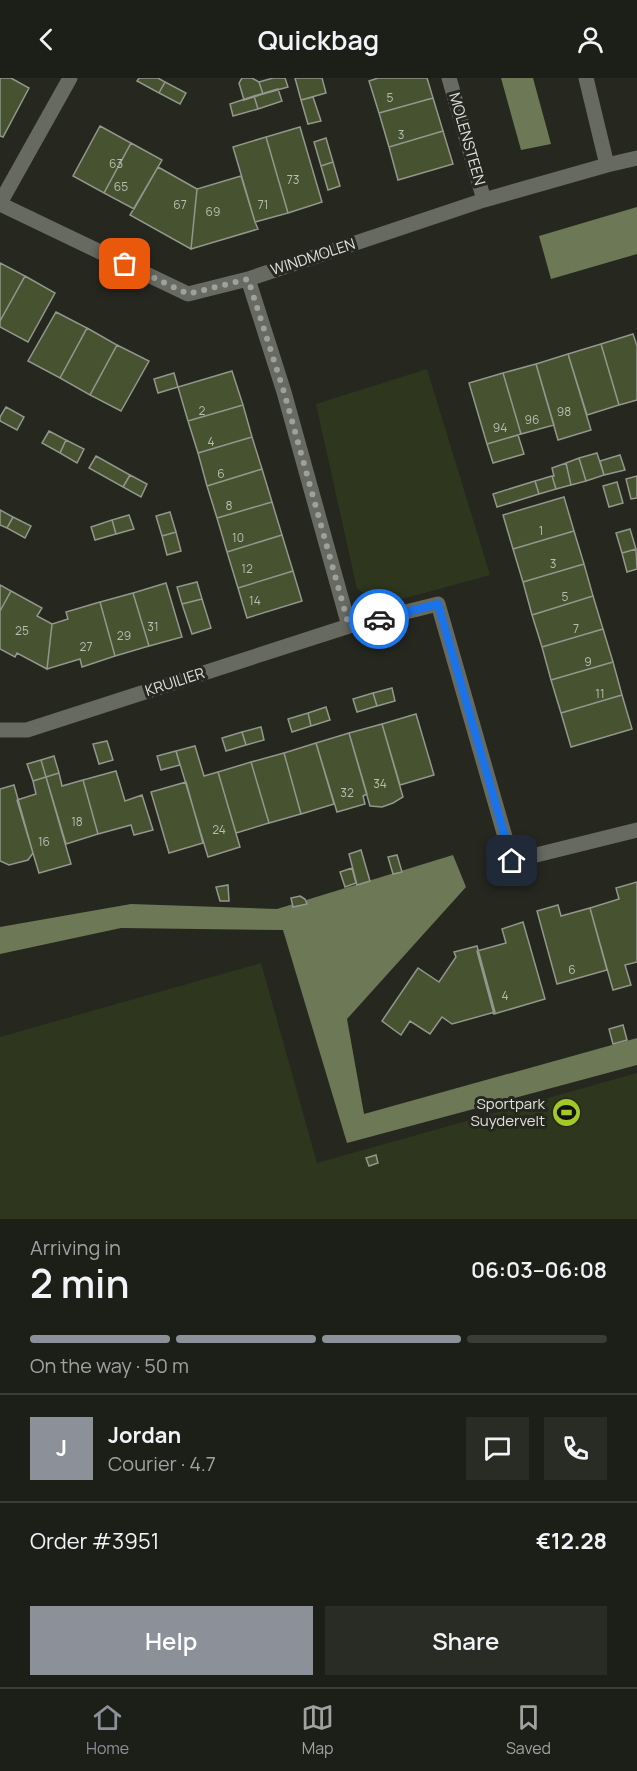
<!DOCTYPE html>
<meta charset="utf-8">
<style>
body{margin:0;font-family:Manrope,sans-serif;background:#292b25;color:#f1f3f6;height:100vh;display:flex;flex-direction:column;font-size:22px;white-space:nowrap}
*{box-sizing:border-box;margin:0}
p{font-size:20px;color:#a0a2a2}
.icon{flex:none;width:33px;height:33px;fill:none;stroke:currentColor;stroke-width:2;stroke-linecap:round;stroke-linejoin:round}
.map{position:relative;height:1141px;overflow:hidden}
.side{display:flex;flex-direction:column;background:#1c1e18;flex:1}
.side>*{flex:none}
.pin{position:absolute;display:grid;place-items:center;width:51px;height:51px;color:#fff;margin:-26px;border-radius:12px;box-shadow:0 3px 9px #0006}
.courier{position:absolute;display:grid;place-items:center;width:60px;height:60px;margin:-30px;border:4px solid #1a73e8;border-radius:50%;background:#fff;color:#222;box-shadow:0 2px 8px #0007}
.overview em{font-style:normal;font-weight:600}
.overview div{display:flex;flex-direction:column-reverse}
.overview{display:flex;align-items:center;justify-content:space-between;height:102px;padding:0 30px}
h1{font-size:39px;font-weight:600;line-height:45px}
.bar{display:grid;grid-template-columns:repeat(4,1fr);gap:9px 6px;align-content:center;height:72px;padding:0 30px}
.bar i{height:8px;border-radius:4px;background:#3a3c37}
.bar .active{background:#8c9099}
.bar p{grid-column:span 4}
.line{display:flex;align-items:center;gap:15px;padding:0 30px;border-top:2px solid #3a3c37}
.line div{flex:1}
.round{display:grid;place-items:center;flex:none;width:63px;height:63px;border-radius:0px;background:#292b25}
.button{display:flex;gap:12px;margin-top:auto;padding:12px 30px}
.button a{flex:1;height:69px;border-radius:0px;background:#8c9099;color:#fff;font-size:24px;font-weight:600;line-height:69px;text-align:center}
.button a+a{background:#292b25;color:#f1f3f6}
header{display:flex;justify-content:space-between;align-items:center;height:78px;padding:0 30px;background:#1c1e18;font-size:27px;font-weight:600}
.tabs{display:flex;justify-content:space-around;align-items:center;height:84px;border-top:2px solid #3a3c37;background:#1c1e18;font-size:16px;color:#a0a2a2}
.tabs a{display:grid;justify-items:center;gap:3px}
.tabs .active{color:#8c9099}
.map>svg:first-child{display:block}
</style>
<header><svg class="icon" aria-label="back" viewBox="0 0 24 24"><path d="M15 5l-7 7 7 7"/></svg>Quickbag<svg class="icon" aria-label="person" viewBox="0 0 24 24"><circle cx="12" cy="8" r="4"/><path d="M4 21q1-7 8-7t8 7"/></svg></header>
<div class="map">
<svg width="637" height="1141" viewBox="0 0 637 1141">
<rect width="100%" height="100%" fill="#262820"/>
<!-- green -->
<path fill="#2e361d" d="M 427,291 L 490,497 L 384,526 L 357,511 L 316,326 Z
M 261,885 L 317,1085 L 637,995 L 637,1141 L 0,1141 L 0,959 Z"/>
<!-- water -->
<path fill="#6d7856" d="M 501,0 L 533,0 L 551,66 L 521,72 Z
M 637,129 L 637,176 L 551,201 L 539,158 Z
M 453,777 L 466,809 L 347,941 L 364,1036 L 637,960 L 637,987 L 347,1065 L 283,852 L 121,850 L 0,876 L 0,849 L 131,826 L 277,831 Z"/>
<!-- building -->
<path fill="#475231" stroke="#93968c" stroke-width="1.5" d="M 0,0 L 11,0 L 29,10 L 3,59 L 0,58 Z
M 139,0 L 158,0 L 165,4 L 159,15 L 137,3 Z
M 242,0 L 252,0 L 259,4 L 263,16 L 244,22 L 239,5 Z
M 273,0 L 285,0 L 288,9 L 263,16 L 259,4 Z
M 295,0 L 322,0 L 326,15 L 301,22 Z
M 378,0 L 427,0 L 433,20 L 379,35 L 369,3 Z
M 165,4 L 186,15 L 180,26 L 159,15 Z
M 278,11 L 282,23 L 258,31 L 254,18 Z
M 254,18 L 258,31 L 233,38 L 230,26 Z
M 313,19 L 321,43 L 308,46 L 301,22 Z
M 433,20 L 443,53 L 389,69 L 379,35 Z
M 100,48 L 131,65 L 104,115 L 73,98 Z
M 300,49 L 322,124 L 288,135 L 266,59 Z
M 443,53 L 453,86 L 398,102 L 389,69 Z
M 266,59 L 288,135 L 255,144 L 233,69 Z
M 326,60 L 333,84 L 321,88 L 314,64 Z
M 131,65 L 162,82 L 134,131 L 104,115 Z
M 333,84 L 340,108 L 328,112 L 321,88 Z
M 158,89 L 197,111 L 191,171 L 130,137 Z
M 241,98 L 255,144 L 258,151 L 191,171 L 197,111 Z
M 0,185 L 25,198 L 0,243 Z
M 25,198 L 55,215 L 28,264 L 0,249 L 0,243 Z
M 56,234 L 87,250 L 60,300 L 28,283 Z
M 87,250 L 117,267 L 90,317 L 60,300 Z
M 633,256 L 637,268 L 637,322 L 619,327 L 601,266 Z
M 601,266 L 619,327 L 587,337 L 568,276 Z
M 117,267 L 149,283 L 121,333 L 90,317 Z
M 568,276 L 591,352 L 558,362 L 536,286 Z
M 536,286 L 554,347 L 521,356 L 503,295 Z
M 232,293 L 243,327 L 188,343 L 178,309 Z
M 174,295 L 178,309 L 158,315 L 154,301 Z
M 503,295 L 521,356 L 487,366 L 469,305 Z
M 243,327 L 252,359 L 198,375 L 188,343 Z
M 6,329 L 24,339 L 17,352 L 0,343 L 0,339 Z
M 49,353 L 66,362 L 60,375 L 42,365 Z
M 518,357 L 524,376 L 493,385 L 487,366 Z
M 252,359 L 262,391 L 207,408 L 198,375 Z
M 66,362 L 84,371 L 77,385 L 60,375 Z
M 597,375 L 604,397 L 586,403 L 579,380 Z
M 620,377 L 625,392 L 604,397 L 600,383 Z
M 96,378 L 130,397 L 123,409 L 89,390 Z
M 579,380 L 586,403 L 571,407 L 566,385 Z
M 566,385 L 571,407 L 556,411 L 552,398 L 554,398 L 552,390 Z
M 262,391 L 272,424 L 217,440 L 207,408 Z
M 130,397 L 147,406 L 141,419 L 123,409 Z
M 552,398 L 556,411 L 539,416 L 535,403 Z
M 637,398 L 637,420 L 631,421 L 626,401 Z
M 535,403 L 539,416 L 497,429 L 493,416 Z
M 617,404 L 623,425 L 609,429 L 603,408 Z
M 564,419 L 574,453 L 513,471 L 503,437 Z
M 272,424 L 282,457 L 227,474 L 217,440 Z
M 0,432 L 13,439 L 7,450 L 0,447 Z
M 170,434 L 176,454 L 162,458 L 156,438 Z
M 129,437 L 134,451 L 116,456 L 112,442 Z
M 13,439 L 31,448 L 25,460 L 7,450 Z
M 112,442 L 116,456 L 95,462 L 91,449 Z
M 630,451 L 636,471 L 622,475 L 616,455 Z
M 574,453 L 584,486 L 523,504 L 513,471 Z
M 176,454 L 181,473 L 167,477 L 162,458 Z
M 282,457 L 293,493 L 238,510 L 227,474 Z
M 636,471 L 637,491 L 627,494 L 622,475 Z
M 584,486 L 593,518 L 532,537 L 523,504 Z
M 293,493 L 302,523 L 247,540 L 238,510 Z
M 197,504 L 202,521 L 182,526 L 177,509 Z
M 166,505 L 182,559 L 149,568 L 133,515 Z
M 0,507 L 11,513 L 0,533 Z
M 11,513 L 42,530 L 37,538 L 52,546 L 47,591 L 17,575 L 15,579 L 0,571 L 0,533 Z
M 133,515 L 149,568 L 115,578 L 100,524 Z
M 593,518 L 603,551 L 542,569 L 532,537 Z
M 202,521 L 211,550 L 192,556 L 182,526 Z
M 100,524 L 115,578 L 82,589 L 80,581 L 47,591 L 52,546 L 68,541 L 66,534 Z
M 603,551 L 613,584 L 551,602 L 542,569 Z
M 613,584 L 622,617 L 561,635 L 551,602 Z
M 392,610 L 395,623 L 377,628 L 373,615 Z
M 373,615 L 377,628 L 357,634 L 353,621 Z
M 622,617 L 632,651 L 571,669 L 561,635 Z
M 326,629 L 330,642 L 311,648 L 308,635 Z
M 308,635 L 311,648 L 292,654 L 288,641 Z
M 416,636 L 434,697 L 400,707 L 382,646 Z
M 382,646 L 403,719 L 393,725 L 382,729 L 370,728 L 349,655 Z
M 261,649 L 264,662 L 246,667 L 242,654 Z
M 242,654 L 246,667 L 226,673 L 222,660 Z
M 349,655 L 367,716 L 363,718 L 365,726 L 337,734 L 316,665 Z
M 107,663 L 113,682 L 99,686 L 93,666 Z
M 316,665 L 334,726 L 301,736 L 284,675 Z
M 195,668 L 204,698 L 218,694 L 240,769 L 208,779 L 176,673 Z
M 176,673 L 180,687 L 161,692 L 157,678 Z
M 284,675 L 301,736 L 269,745 L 251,684 Z
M 54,678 L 59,695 L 46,699 L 41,682 Z
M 41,682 L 46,699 L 33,703 L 27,686 Z
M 251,684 L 269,745 L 236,755 L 218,694 Z
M 116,693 L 125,723 L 142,717 L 153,752 L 134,757 L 131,747 L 98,756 L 83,702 Z
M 59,695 L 62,708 L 83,702 L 98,756 L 66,766 L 46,699 Z
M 46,699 L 71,786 L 39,795 L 17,722 L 36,716 L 33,703 Z
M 186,704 L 203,765 L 169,775 L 151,714 Z
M 14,707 L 33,775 L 28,782 L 9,787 L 0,783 L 0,711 Z
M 361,772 L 370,803 L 357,807 L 349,776 Z
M 397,777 L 402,794 L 393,796 L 388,779 Z
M 352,790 L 356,805 L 345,809 L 340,794 Z
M 637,804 L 637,884 L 625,887 L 631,907 L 613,912 L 590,830 L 619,821 L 616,810 Z
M 228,807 L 229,823 L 220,823 L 216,809 Z
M 300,818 L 305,821 L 307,826 L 293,829 L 291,820 Z
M 558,827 L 561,838 L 590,830 L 607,892 L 557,906 L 537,833 Z
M 523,844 L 545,921 L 494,936 L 477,873 L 506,865 L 502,851 Z
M 477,868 L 495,934 L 452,946 L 442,939 L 430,956 L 410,943 L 401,957 L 382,943 L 418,890 L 439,904 L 456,879 L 454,874 Z
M 623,947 L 627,962 L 613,966 L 609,951 Z
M 376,1077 L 378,1085 L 369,1088 L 366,1080 Z"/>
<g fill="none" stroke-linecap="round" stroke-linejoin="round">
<!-- minor -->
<path stroke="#676a61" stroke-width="15" d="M 449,0 L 484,122
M 586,0 L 607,87
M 0,125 L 70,0
M 0,126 L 188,216 L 248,201 L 484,122 L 607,87 L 637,80
M 248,201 L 284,314 L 349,548 L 438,526 L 512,783 L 637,752
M 0,652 L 27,652 L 349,548"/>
</g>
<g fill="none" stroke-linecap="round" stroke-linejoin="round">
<!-- done -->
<path stroke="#9ea09a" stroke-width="6" stroke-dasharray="0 10.8" d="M 125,186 L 188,216 L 248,201 L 284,314 L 349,548 L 379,541"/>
<!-- route -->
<path stroke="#1a73e8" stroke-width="8" d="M 379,541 L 438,526 L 512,783"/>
</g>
<!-- icons -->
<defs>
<symbol id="stadium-disc" viewBox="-11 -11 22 22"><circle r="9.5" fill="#a2c928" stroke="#262820"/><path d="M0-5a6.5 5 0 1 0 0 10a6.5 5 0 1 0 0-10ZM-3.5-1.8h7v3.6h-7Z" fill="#111"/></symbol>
</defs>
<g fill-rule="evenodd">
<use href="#stadium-disc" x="550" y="1018" width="33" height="33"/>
</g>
<g text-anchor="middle" stroke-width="6" stroke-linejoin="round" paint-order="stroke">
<!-- number labels -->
<g font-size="12" fill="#b9bdb0">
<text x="390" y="24">5</text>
<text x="401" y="61">3</text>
<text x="116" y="90">63</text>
<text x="293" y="106">73</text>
<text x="121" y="113">65</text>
<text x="180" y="131">67</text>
<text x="263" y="131">71</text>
<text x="213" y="138">69</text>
<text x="202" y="337">2</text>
<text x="564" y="338">98</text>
<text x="532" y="346">96</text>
<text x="500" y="354">94</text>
<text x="211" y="368">4</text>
<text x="221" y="400">6</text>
<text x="229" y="432">8</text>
<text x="541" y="457">1</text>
<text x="238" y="464">10</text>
<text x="553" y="490">3</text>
<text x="247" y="495">12</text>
<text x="565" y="523">5</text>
<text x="255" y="527">14</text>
<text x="153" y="553">31</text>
<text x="576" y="555">7</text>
<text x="22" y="557">25</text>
<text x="124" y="562">29</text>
<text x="86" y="573">27</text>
<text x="588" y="588">9</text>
<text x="600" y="620">11</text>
<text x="380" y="710">34</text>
<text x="347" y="719">32</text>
<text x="77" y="748">18</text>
<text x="219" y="756">24</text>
<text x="44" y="768">16</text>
<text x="572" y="896">6</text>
<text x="505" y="922">4</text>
</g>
<!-- street labels -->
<g font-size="15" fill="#dfe1db" stroke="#262820">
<text transform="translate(467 61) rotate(74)" y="5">MOLENSTEEN</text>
<text transform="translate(313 179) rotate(-18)" y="5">WINDMOLEN</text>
<text transform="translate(175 604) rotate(-18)" y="5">KRUILIER</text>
</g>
<!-- poi labels -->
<g font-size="15" fill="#dfe1db" stroke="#262820" text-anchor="end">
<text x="545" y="1031">Sportpark<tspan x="545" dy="17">Suydervelt</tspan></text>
</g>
</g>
</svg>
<div class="pin" style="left:125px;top:186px;background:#ea580c"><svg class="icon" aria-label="bag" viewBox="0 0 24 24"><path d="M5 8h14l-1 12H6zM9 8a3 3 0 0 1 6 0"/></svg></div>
<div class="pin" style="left:512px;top:783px;background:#1f2937"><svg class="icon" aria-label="home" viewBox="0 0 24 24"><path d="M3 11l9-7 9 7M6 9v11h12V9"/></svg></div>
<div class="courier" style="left:379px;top:541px"><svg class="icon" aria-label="car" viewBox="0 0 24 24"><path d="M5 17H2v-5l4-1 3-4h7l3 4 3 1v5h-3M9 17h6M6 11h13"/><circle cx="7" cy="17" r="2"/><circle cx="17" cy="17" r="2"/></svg></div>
</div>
<section class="side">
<div class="overview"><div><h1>2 min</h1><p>Arriving in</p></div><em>06:03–06:08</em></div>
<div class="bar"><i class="active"></i><i class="active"></i><i class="active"></i><i></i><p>On the way · 50 m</p></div>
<div class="line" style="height:108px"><b class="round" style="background:#8c9099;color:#fff">J</b><div><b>Jordan</b><p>Courier · 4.7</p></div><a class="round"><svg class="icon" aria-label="chat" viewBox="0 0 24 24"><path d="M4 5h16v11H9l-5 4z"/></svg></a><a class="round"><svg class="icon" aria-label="phone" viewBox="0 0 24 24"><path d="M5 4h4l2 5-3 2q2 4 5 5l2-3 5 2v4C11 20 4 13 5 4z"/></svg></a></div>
<div class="line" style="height:78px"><div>Order #3951</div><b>€12.28</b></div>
<div class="button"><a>Help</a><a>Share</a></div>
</section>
<nav class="tabs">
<a class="active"><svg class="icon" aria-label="home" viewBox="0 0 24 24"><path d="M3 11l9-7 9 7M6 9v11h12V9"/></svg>Home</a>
<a><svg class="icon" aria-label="map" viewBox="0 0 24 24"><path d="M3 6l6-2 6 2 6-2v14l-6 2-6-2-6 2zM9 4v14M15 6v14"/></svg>Map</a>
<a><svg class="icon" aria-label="saved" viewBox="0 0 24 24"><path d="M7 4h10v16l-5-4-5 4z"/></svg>Saved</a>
</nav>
